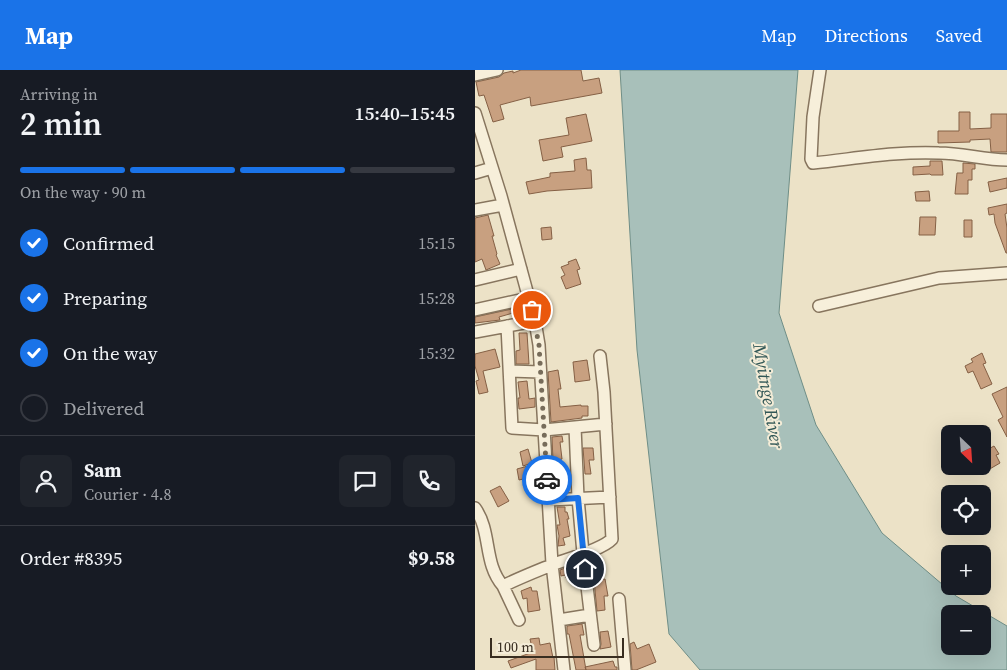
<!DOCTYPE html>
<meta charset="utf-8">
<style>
body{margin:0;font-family:"Source Serif 4",serif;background:#20242c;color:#f1f3f6;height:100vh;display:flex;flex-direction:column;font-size:19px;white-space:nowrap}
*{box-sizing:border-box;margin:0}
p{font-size:16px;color:#9ea1a6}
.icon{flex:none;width:28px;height:28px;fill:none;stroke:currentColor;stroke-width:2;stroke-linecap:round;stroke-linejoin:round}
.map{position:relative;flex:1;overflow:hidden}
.drawer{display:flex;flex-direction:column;background:#171b24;width:475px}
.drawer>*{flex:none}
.needle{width:32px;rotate:155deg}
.fabs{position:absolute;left:466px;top:355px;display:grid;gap:10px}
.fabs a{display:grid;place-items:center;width:50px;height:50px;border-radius:8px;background:#171b24;box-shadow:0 5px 20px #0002;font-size:25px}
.scale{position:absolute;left:15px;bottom:12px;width:134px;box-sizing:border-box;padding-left:5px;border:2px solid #382d20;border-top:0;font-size:14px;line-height:18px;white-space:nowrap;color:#382d20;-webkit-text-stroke:4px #f4ecd7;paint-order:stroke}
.pin{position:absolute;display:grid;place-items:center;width:42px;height:42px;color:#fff;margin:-21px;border:2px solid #fff;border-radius:50%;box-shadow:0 1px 5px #0007}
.courier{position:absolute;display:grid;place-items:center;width:50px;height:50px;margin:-25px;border:4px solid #1a73e8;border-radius:50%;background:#fff;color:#222;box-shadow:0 1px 6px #0007}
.headline em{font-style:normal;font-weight:600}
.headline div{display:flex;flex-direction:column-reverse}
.headline{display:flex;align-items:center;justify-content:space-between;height:85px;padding:0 20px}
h1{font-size:32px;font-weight:600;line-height:38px}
.bar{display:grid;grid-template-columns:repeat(4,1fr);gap:8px 5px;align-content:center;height:60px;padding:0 20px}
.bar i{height:6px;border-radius:4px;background:#363941}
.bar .on{background:#1a73e8}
.bar p{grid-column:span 4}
.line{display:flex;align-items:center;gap:12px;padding:0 20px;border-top:1px solid #363941}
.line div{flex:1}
.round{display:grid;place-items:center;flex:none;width:52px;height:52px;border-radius:8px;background:#20242c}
ol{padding:0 20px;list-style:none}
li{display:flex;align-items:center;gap:15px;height:55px}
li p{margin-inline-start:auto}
li .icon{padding:5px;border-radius:50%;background:#1a73e8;color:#fff;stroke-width:4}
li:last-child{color:#9ea1a6}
li i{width:28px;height:28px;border:2px solid #363941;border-radius:50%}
header{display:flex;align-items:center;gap:30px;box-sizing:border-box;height:70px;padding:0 25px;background:#1a73e8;color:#fff}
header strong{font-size:24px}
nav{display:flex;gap:28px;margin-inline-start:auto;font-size:18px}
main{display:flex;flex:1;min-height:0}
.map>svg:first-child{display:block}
</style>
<header>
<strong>Map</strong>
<nav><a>Map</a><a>Directions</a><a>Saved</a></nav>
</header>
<main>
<section class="drawer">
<div class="headline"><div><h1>2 min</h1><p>Arriving in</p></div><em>15:40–15:45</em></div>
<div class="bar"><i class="on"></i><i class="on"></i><i class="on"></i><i></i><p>On the way · 90 m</p></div>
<ol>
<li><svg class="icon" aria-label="check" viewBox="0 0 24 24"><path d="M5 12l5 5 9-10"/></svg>Confirmed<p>15:15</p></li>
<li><svg class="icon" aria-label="check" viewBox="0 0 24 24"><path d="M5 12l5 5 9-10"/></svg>Preparing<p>15:28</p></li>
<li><svg class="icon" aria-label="check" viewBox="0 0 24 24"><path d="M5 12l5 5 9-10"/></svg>On the way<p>15:32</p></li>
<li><i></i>Delivered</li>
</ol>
<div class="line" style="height:90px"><a class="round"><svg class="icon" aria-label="person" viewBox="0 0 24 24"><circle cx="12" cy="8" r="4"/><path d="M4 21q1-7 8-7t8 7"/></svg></a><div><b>Sam</b><p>Courier · 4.8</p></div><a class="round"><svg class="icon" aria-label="chat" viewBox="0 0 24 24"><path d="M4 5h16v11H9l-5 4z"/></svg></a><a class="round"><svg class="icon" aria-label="phone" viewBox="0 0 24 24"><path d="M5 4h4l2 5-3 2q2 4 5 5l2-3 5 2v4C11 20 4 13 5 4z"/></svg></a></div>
<div class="line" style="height:65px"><div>Order #8395</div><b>$9.58</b></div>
</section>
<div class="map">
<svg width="532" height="600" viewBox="0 0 532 600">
<rect width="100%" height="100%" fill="#ece2c7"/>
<!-- water -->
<path fill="#a8c0ba" stroke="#6f8e87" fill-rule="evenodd" d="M 145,0 L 323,0 L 304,243 L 341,355 L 407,463 L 481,526 L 532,556 L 532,600 L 225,600 L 194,564 L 162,280 ZM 475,544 L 508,544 L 508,576 L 475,576 Z"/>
<!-- building -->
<path fill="#c8a080" stroke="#856045" d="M 46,0 L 106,0 L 108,11 L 124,8 L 127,23 L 56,36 L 55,27 L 25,35 L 29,49 L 18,52 L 9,25 L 4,26 L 1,12 L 24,7 L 29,3 L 38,1 L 38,3 Z
M 484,42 L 495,42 L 495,59 L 516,58 L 516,44 L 532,44 L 532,82 L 516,82 L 515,69 L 495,70 L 495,72 L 463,73 L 463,61 L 484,61 Z
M 111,44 L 117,71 L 86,77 L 88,87 L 68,91 L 64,70 L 94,65 L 91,48 Z
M 111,88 L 112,100 L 116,100 L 117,118 L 72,121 L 54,124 L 51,112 L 75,107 L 75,103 L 100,101 L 99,90 Z
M 455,91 L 467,91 L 468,105 L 456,105 L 455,104 L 438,105 L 438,97 L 455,96 Z
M 488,93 L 500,94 L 500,99 L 497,99 L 497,110 L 493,110 L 493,124 L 480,124 L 482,103 L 488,103 Z
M 532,108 L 532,118 L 515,122 L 513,112 Z
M 454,121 L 455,131 L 441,131 L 440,122 Z
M 532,134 L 532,143 L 530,144 L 532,158 L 532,183 L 531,183 L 520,153 L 519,144 L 514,145 L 513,138 Z
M 13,145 L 19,166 L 17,166 L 22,184 L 21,185 L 25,194 L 11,200 L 7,189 L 0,192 L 0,148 Z
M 445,147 L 461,147 L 460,165 L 444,165 Z
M 489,150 L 497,150 L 497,167 L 489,167 Z
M 76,157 L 77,169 L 67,170 L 66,158 Z
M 101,189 L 105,199 L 102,200 L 106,214 L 91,219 L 86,207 L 90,205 L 86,197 L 94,194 L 93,192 Z
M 37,239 L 38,243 L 24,247 L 25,250 L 0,253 L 0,247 Z
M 44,263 L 52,263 L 54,294 L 41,294 L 41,281 L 45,280 Z
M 20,279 L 25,297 L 8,301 L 13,322 L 4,324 L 1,311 L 4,310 L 0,296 L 0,284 Z
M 507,283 L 511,293 L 508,294 L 517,314 L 506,319 L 498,301 L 493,303 L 490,296 L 498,292 L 496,289 Z
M 112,290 L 115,310 L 100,312 L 98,292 Z
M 83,300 L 86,319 L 83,319 L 85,337 L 106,335 L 106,336 L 113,336 L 113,346 L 107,346 L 107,348 L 76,352 L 73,302 Z
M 52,311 L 54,329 L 60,328 L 60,337 L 44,339 L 43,328 L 45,328 L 43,312 Z
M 532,317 L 532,367 L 523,350 L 528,347 L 517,324 Z
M 87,366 L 88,372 L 85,372 L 87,389 L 78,391 L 77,367 Z
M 519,376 L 524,384 L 521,385 L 525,393 L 513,400 L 508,390 L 508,382 Z
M 108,378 L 118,378 L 119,390 L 114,390 L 116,404 L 110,404 Z
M 53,379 L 57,393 L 48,396 L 45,382 Z
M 53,396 L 56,407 L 44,410 L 42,399 Z
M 25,416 L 34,431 L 23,437 L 15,421 Z
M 82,437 L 90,437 L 90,442 L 92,442 L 94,449 L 92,449 L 95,466 L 88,468 L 90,475 L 83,476 L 84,466 L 82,455 L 85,455 Z
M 101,494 L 103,504 L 91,508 L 90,505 L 86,506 L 85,500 Z
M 130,509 L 133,526 L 129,526 L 130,540 L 122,541 L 119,510 Z
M 56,517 L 57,521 L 62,521 L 65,540 L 53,542 L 52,528 L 48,529 L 46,521 Z
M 107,554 L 109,565 L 105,565 L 111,600 L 101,600 L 94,564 L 92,564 L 92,556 Z
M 133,561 L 136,577 L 125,579 L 126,574 L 125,562 Z
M 64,568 L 65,575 L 75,573 L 78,588 L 79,587 L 80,600 L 61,600 L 61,589 L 36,598 L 33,591 L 58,582 L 55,569 Z
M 159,572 L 162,579 L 174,574 L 181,592 L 161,600 L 157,600 L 155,574 Z
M 138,591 L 140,597 L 142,597 L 142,600 L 111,600 L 110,597 Z"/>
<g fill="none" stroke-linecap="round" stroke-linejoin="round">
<defs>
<path id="minor" d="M 345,0 L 338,47 L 336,89 L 338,93 C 379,89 422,81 464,83 C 487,83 509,90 532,90
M 0,5 L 22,0
M 0,43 L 26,126 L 60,251
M 0,103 L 17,98
M 0,140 L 28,135
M 0,210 L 46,199
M 344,236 L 464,208 L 532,203
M 0,240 L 54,228
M 32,256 L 37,358 L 69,360 L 131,354
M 0,262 L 60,251 L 64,275 L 77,494 L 89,600
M 35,301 L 65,302
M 100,357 L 103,428 L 108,483 L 119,575
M 74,430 L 135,427
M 0,438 C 17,462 8,493 28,516
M 144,529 L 150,600
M 44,550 L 28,516 C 44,508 62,501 79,494 C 93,489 128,479 137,469 L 129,322 L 125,286
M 84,550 L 115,545"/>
</defs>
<!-- minor casing -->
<use href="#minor" stroke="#87755e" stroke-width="14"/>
<!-- minor -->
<use href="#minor" stroke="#f7efda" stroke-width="11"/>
</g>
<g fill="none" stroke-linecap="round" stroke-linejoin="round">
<!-- done -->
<path stroke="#776c5a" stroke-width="5" stroke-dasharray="0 9" d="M 57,240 L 64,275 L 72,410"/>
<!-- route -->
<path stroke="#1a73e8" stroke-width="6" d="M 72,410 L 74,430 L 103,428 L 110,499"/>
</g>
<g text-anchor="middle" stroke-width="4" stroke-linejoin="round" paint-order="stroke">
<!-- water labels -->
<g font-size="18" font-style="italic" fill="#315756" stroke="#f4ecd7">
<text transform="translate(293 326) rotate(80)" y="6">Myitnge River</text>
</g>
</g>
</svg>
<div class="fabs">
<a><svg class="needle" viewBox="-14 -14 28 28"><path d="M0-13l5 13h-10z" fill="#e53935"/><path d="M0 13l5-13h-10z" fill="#9ea1a6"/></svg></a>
<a><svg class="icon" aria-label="locate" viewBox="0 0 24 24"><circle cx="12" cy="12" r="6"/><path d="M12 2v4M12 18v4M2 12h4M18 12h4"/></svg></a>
<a>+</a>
<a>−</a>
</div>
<div class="scale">100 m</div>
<div class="pin" style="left:57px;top:240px;background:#ea580c"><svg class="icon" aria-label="bag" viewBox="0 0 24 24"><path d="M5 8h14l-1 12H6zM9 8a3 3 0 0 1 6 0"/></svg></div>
<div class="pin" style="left:110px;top:499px;background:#1f2937"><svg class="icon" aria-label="home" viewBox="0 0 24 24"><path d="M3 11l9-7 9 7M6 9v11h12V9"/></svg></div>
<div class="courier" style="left:72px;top:410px"><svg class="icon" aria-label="car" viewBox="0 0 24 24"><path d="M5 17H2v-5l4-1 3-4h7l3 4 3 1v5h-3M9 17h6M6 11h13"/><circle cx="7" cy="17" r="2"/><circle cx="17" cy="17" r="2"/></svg></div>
</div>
</main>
